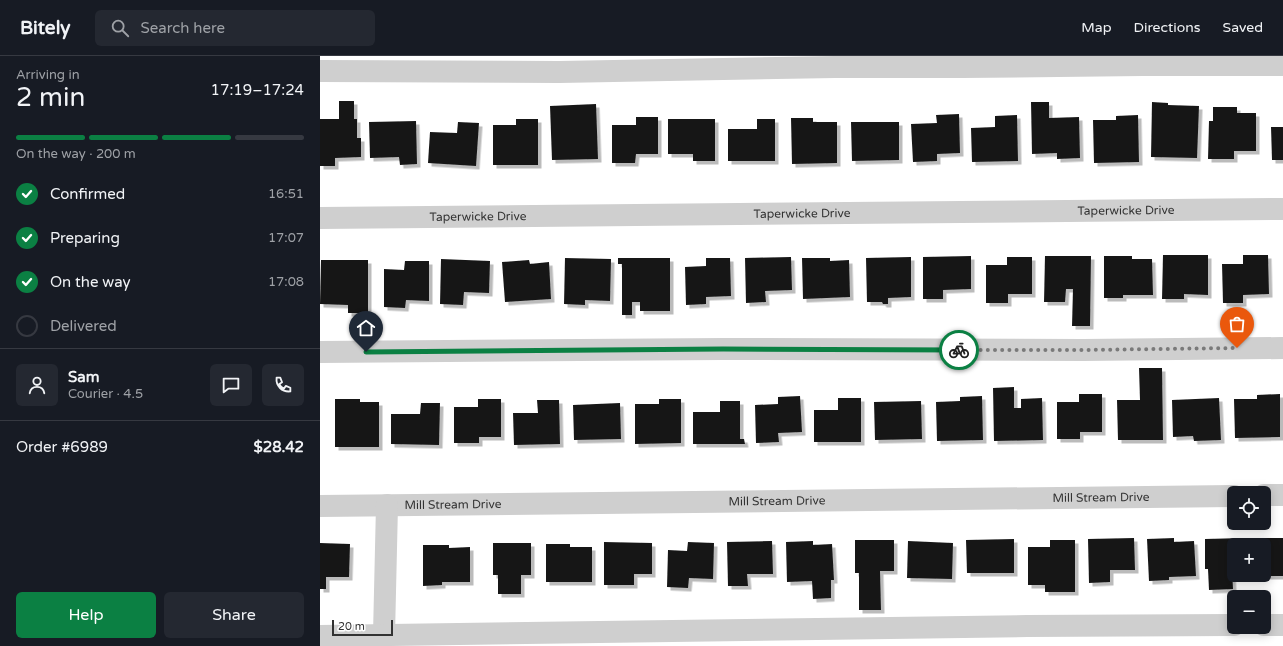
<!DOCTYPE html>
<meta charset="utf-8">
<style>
body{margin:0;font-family:"Varela Round",sans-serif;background:#242831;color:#f1f3f6;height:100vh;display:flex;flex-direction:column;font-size:15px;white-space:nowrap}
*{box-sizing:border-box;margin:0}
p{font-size:13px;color:#9ea1a6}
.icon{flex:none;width:22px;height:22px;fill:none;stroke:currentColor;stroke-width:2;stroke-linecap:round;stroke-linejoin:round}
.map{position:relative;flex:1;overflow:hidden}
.drawer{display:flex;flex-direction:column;background:#171b24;width:320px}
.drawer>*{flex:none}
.buttons{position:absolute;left:907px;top:430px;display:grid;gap:8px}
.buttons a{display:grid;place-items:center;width:44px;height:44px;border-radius:6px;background:#171b24;box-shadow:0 2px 10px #0003;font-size:20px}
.scale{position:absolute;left:12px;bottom:10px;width:61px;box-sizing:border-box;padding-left:4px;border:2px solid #323232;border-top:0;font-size:11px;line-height:14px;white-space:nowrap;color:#323232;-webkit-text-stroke:3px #fff;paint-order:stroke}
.pin{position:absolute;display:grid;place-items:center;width:34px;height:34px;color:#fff;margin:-41px -17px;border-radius:50% 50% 50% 0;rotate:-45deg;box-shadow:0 0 4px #0007}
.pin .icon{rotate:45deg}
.courier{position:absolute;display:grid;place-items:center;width:40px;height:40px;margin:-20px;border:3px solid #0b8043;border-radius:50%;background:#fff;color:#222;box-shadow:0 1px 5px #0007}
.overview em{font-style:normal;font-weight:600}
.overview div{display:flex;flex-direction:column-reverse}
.overview{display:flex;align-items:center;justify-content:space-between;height:68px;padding:0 16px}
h1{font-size:26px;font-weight:600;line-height:30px}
.bar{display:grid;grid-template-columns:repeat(4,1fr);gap:6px 4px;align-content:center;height:48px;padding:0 16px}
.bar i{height:5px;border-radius:3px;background:#363941}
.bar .selected{background:#0b8043}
.bar p{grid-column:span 4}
.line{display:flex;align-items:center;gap:10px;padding:0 16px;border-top:1px solid #363941}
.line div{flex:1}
.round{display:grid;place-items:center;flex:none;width:42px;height:42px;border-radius:6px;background:#242831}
ol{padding:0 16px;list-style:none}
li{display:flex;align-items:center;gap:12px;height:44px}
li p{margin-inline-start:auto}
li .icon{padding:4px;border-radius:50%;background:#0b8043;color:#fff;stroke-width:4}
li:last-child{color:#9ea1a6}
li i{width:22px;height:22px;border:2px solid #363941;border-radius:50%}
.action{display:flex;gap:8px;margin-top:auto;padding:8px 16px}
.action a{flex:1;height:46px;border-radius:6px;background:#0b8043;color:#fff;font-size:16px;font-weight:600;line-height:46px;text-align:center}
.action a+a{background:#242831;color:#f1f3f6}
header{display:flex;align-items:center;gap:24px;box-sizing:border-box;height:56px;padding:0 20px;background:#171b24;border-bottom:1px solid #363941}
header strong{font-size:19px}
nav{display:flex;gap:22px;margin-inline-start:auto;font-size:14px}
.search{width:280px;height:36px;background:#242831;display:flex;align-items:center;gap:10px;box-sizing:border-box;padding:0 14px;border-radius:6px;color:#9ea1a6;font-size:15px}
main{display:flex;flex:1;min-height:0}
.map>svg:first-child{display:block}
</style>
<header>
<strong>Bitely</strong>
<div class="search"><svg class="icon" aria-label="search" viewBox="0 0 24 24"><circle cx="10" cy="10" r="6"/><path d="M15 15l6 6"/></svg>Search here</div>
<nav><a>Map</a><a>Directions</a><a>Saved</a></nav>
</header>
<main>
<section class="drawer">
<div class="overview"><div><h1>2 min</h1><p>Arriving in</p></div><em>17:19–17:24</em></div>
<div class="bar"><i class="selected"></i><i class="selected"></i><i class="selected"></i><i></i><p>On the way · 200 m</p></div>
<ol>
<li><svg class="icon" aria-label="check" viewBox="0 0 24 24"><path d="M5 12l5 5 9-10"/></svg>Confirmed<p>16:51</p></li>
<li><svg class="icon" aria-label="check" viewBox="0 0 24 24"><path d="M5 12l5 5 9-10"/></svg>Preparing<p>17:07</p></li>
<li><svg class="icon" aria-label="check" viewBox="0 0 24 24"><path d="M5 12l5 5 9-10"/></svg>On the way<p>17:08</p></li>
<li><i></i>Delivered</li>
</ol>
<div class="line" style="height:72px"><a class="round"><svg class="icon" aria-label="person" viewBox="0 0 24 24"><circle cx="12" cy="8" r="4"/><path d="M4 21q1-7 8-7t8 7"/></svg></a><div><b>Sam</b><p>Courier · 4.5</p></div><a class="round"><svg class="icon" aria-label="chat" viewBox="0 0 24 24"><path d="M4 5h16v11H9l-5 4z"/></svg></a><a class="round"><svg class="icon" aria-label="phone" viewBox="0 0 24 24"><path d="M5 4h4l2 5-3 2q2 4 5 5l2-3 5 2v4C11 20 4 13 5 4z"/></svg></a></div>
<div class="line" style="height:52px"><div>Order #6989</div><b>$28.42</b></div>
<div class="action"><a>Help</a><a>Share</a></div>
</section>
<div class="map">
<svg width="963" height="590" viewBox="0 0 963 590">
<defs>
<filter id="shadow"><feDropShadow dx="3.5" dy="3.5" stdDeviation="0" flood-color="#0004"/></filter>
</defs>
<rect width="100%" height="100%" fill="#fff"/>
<!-- building -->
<path fill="#191919" filter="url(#shadow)" d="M 19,45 L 34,45 L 34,63 L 37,63 L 37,82 L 41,82 L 41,101 L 15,102 L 15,110 L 0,110 L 0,63 L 19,63 Z
M 711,46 L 729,46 L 729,62 L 759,61 L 760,102 L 737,103 L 737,97 L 712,98 Z
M 832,46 L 848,47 L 848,49 L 879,50 L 877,102 L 831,101 Z
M 276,48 L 278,103 L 232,104 L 230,50 Z
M 893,51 L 917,51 L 917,57 L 936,57 L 936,95 L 914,95 L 914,103 L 888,103 L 889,65 L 893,65 Z
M 639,58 L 640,97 L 617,98 L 617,105 L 593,106 L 591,68 L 617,67 L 616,59 Z
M 697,59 L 698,105 L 652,106 L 651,72 L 675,71 L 675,60 Z
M 818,59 L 819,106 L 774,107 L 773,64 L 796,64 L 796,60 Z
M 316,61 L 338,61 L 338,98 L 316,98 L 315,107 L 292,107 L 292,69 L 316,69 Z
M 471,62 L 493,62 L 493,66 L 517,66 L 517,107 L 472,108 Z
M 196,63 L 218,63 L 218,109 L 173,109 L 173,69 L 196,69 Z
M 348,63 L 395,63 L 395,105 L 373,105 L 373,98 L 348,98 Z
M 437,63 L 455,63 L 455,105 L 408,105 L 408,73 L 437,73 Z
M 96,65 L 97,108 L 80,109 L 79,101 L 50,102 L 49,66 Z
M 138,66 L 159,67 L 156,110 L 108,107 L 110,76 L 137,77 Z
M 531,66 L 579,66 L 579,104 L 532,105 Z
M 951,71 L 963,71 L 963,104 L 952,104 Z
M 843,199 L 888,199 L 888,239 L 864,238 L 864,243 L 842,243 Z
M 923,199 L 948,199 L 949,238 L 923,239 L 923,247 L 903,247 L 902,208 L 923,208 Z
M 651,200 L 651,233 L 623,234 L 623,243 L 603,243 L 603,201 Z
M 725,200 L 771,200 L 770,270 L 752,270 L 753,233 L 746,233 L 745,246 L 724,246 Z
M 784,200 L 812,200 L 812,203 L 832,203 L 833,239 L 803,239 L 803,242 L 784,242 Z
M 471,201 L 472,234 L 445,235 L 446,246 L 426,247 L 425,202 Z
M 591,201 L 591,241 L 568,242 L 568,248 L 563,248 L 562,246 L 547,246 L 546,202 Z
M 687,201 L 712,201 L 712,238 L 688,238 L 688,247 L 666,247 L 666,209 L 687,209 Z
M 245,202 L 291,203 L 290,245 L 265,244 L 265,249 L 244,248 Z
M 298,202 L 350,202 L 350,255 L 320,255 L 320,246 L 312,246 L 312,259 L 302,259 L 302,208 L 298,208 Z
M 386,202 L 410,202 L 411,240 L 386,241 L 386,248 L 366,249 L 365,211 L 386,210 Z
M 482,202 L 510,202 L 510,205 L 529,204 L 530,241 L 483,243 Z
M 121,203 L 170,205 L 169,237 L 144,236 L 143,249 L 120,248 Z
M 1,204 L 48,204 L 48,257 L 28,257 L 28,249 L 0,248 Z
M 209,204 L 210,208 L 229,206 L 231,243 L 185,246 L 182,206 Z
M 85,205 L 109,205 L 109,245 L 86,244 L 85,252 L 64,251 L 64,213 L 84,214 Z
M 819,312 L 842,312 L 843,384 L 798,384 L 797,344 L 820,344 Z
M 694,331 L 694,352 L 701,352 L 701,343 L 722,342 L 723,384 L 674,385 L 673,332 Z
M 759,338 L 782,338 L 782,376 L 760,376 L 760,383 L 737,383 L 737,346 L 759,346 Z
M 960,338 L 960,381 L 915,382 L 914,343 L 937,343 L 937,339 Z
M 480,340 L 482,376 L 458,377 L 459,386 L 436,387 L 435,349 L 458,348 L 458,341 Z
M 662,340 L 663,384 L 617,385 L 616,346 L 640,345 L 640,341 Z
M 518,342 L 541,342 L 541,386 L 494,386 L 494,354 L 518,354 Z
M 899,342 L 901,384 L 874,385 L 873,380 L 853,381 L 852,344 Z
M 15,343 L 40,343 L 40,346 L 59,346 L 59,391 L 15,391 Z
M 158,343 L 181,343 L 181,381 L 159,381 L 159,387 L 134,387 L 134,351 L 158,351 Z
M 339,343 L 361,343 L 361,387 L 315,388 L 315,348 L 339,348 Z
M 217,344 L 239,344 L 240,388 L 194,389 L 193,357 L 218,357 Z
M 400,345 L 420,345 L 420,383 L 424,383 L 425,388 L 373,388 L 373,356 L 400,356 Z
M 601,345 L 602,383 L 555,384 L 554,346 Z
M 101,347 L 120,347 L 119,389 L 71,388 L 71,358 L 100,358 Z
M 300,347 L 301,383 L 254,384 L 253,349 Z
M 814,482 L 815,514 L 790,514 L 790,526 L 769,527 L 768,483 Z
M 854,482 L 854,486 L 874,485 L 876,520 L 849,521 L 849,524 L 829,525 L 827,483 Z
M 924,482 L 924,489 L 914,489 L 914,512 L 912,512 L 913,533 L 889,534 L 888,513 L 885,513 L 885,483 Z
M 945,482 L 963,482 L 963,520 L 945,520 Z
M 694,483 L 694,517 L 647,517 L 646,484 Z
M 535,484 L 574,484 L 574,515 L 560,515 L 561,554 L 539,554 L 539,517 L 535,517 Z
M 730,484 L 755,484 L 755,536 L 725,536 L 725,529 L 708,529 L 708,491 L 730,491 Z
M 452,485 L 453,518 L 427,518 L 428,530 L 408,530 L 407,486 Z
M 493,485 L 493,489 L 512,488 L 514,524 L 511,524 L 511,542 L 493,543 L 492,525 L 467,526 L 466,486 Z
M 588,485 L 633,487 L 632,523 L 587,522 Z
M 284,486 L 332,487 L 332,518 L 314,518 L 314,529 L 284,529 Z
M 368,486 L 394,487 L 393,523 L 369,522 L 368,532 L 347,531 L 348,494 L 367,495 Z
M 0,487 L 30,488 L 29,521 L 6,521 L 6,533 L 0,533 Z
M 173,487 L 211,487 L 211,519 L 201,519 L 201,538 L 178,538 L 178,519 L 173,519 Z
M 226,488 L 250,488 L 250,491 L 272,491 L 272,526 L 226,526 Z
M 103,489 L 129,489 L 129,492 L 150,491 L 150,526 L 122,526 L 122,529 L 103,530 Z"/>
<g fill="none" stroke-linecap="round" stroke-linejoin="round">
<!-- minor -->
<g stroke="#cfcfcf" stroke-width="22">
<path d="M 0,15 L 239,16 L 515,11 L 642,11 L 822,9 L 963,9"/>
<path id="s1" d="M 0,162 L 963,153"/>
<path d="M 0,296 L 403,293 L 763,294 L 963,292"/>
<path d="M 944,439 L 963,439"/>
<path id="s2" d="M 0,450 L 914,440"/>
<path d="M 944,569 L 963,569"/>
<path d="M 64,579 L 67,449"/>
<path d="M 0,580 L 707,570 L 914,569"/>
</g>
</g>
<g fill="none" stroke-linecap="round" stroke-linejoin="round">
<!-- done -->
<path stroke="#7a7a7a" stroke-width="4" stroke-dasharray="0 7.2" d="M 639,294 L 762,294 L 917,292"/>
<!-- route -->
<path stroke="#0b8043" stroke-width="5" d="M 46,296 L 403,293 L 639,294"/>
</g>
<g text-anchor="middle" stroke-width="4" stroke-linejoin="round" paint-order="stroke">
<!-- street labels -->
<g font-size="12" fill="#323232" stroke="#fff">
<text dy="4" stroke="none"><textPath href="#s1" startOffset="806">Taperwicke Drive</textPath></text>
<text dy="4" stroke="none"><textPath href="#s1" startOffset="482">Taperwicke Drive</textPath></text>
<text dy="4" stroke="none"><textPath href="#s1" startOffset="158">Taperwicke Drive</textPath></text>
<text dy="4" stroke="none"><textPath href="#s2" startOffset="781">Mill Stream Drive</textPath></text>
<text dy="4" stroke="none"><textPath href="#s2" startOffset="457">Mill Stream Drive</textPath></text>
<text dy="4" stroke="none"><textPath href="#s2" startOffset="133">Mill Stream Drive</textPath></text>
</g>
</g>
</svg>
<div class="buttons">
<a><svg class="icon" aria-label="locate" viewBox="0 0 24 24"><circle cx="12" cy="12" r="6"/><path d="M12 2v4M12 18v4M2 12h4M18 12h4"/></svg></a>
<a>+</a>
<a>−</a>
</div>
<div class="scale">20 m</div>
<div class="pin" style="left:917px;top:292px;background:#ea580c"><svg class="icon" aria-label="bag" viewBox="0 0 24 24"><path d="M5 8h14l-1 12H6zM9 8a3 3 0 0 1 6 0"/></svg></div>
<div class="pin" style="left:46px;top:296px;background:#1f2937"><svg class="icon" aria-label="home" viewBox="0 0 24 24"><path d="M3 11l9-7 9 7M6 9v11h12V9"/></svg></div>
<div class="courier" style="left:639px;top:294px"><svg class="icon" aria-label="bike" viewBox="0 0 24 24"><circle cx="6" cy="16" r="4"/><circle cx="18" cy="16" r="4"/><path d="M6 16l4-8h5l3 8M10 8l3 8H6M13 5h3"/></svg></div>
</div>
</main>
